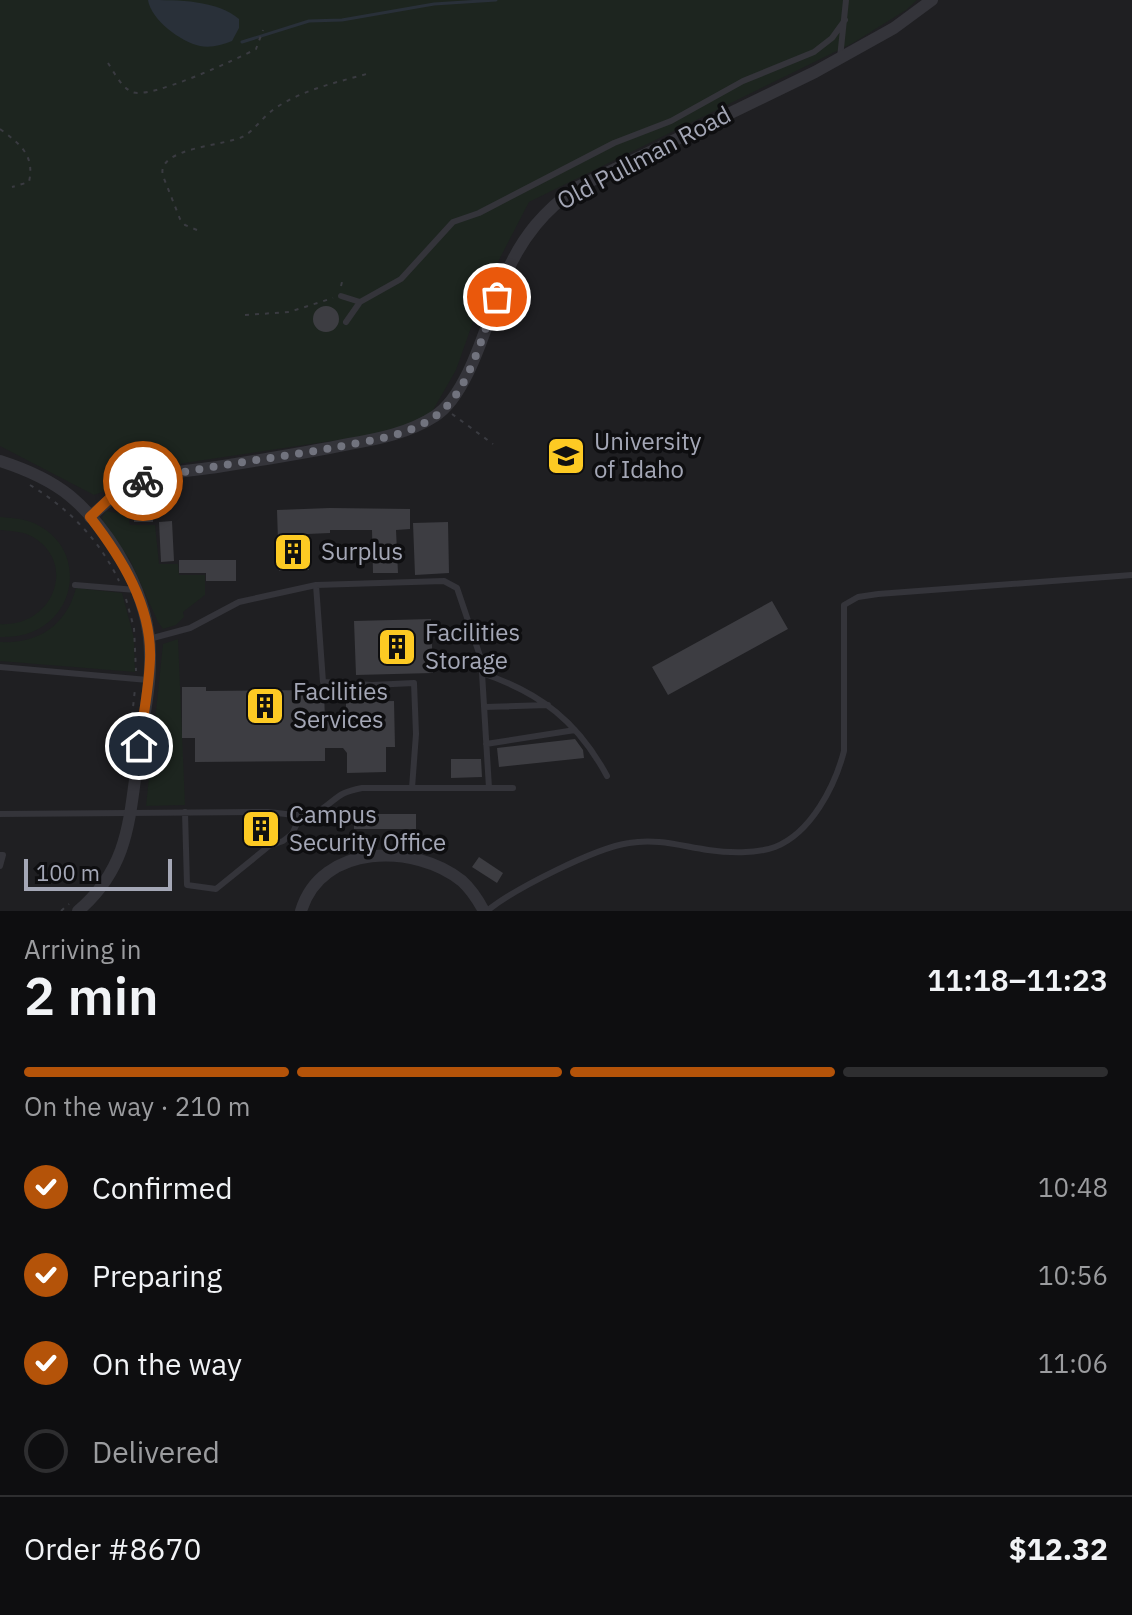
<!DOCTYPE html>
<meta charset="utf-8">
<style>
body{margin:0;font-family:"IBM Plex Sans",sans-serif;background:#1c1c1e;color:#f1f3f6;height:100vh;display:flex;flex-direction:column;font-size:30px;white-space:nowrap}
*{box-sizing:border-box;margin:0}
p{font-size:26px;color:#9b9c9f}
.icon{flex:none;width:44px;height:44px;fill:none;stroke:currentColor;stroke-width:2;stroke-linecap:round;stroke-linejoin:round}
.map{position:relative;height:911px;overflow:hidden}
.sheet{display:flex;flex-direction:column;background:#0e0e10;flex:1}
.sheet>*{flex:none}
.scale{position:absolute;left:24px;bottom:20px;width:148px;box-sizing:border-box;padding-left:8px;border:4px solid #a4a7b6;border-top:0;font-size:22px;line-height:28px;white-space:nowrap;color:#a4a7b6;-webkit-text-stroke:6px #0e0e10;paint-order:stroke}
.pin{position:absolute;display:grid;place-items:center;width:68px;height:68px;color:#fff;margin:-34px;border:4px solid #fff;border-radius:50%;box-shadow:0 2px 8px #0007}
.courier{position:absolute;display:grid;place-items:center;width:80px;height:80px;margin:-40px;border:6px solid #b45309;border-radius:50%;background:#fff;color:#222;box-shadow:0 2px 10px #0007}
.headline em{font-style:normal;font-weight:600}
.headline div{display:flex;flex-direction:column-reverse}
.headline{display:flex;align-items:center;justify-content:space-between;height:136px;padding:0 24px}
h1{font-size:52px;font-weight:600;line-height:60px}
.bar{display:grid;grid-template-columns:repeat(4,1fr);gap:12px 8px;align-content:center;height:96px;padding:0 24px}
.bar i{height:10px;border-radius:6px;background:#2e2e30}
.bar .active{background:#b45309}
.bar p{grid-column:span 4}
.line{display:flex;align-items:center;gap:20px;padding:0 24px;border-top:2px solid #2e2e30}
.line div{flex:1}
ol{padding:0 24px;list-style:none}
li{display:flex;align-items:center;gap:24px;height:88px}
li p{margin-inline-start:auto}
li .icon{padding:8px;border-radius:50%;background:#b45309;color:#fff;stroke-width:4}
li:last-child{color:#9b9c9f}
li i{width:44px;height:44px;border:4px solid #2e2e30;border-radius:50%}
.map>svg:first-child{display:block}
</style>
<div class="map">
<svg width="1132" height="911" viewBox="0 0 1132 911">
<rect width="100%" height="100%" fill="#131315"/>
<!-- built -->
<path fill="#1f1f22" d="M 0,0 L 1132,0 L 1132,911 L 0,911 Z"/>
<!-- green -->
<path fill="#1d251f" d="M 0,0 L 917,0 L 906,10 L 853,43 L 529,202 L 486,285 L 456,370 L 432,412 L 391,432 L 184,463 L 94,495 L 0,446 Z
M 106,511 L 128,515 L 130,525 L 155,525 L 159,564 L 178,564 L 179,575 L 205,575 L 205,595 L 183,612 L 184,617 L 176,625 L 163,629 L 158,622 L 130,560 L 103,522 L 102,517 Z
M 0,517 C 10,518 21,518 31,522 C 95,547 77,640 0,637 L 0,624 C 53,628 79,562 31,536 C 21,531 10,531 0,530 Z
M 76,588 L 122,593 L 134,638 L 135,672 L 0,661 L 0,642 C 38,644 66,626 76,588 Z
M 178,639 L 185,805 L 146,806 L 163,644 Z"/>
<!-- water -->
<path fill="#293039" d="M 148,0 C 178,0 217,0 239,19 L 239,28 L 232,41 C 222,45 211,48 200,46 C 181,42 151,20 148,0 Z"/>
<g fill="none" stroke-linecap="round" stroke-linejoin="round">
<!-- stream -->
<path stroke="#293039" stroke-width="3" d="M 242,42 L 309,21 L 342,20 L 434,4 L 496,0"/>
</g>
<!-- building -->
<path fill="#3d3d42" d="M313 319a13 13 0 1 1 26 0a13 13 0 1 1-26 0Z
M 134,506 L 153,506 L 153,522 L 134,522 Z
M 330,508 L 410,509 L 410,529 L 396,530 L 398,573 L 373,573 L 372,530 L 330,530 L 330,533 L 307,534 L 309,570 L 279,571 L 277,510 Z
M 172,521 L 174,561 L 161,562 L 159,522 Z
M 448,522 L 449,573 L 415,575 L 413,523 Z
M 179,560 L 236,560 L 236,581 L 206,581 L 206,573 L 179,573 Z
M 772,601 L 788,629 L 668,695 L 652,667 Z
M 431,619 L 433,673 L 356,675 L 354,621 Z
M 182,687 L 206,687 L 206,691 L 324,690 L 325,721 L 346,721 L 346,702 L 394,701 L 395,747 L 386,747 L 386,772 L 347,773 L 347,753 L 343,748 L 325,748 L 325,761 L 195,762 L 195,738 L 182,738 Z
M 575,739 L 583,750 L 584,758 L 499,767 L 497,748 Z
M 451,759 L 481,759 L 482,777 L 451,778 Z
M 354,814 L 416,814 L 416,829 L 354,829 Z
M 275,822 L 276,836 L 246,836 L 246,823 Z
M 479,857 L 503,873 L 497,883 L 472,867 Z"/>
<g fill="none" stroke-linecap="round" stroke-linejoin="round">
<!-- path -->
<path stroke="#3a3b41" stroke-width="2" stroke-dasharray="4 6" stroke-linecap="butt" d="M 108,63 C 114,72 121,87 132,92 C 149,100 237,59 256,49 L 263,30
M 0,129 C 20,144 35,155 29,182 L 12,187
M 197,230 L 185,225 L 180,219 L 163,176 C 155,147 227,146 244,136 C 255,130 264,115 277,107 C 305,89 338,82 370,73
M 341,286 L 343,278
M 245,315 L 289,312 L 333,298
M 452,414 L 493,444
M 30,485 C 69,509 99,539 119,581
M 126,599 L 134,628 L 136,671
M 131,726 L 135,689
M 61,911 L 69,904"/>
<!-- service -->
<path stroke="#34343a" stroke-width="6" d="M 840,58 L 846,0
M 341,296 L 360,302
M 346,322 L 360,302 L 401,279 L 453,222 L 479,213 L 614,143 L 671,121 L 743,81 L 814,52 L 832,38 L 845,20
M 75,585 L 136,590
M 316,585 L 444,581 L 457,588 L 480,656 L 482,673 L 489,788
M 149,639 L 190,628 L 239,602 L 316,585 L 323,682 L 372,685 L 414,683 L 416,734 L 412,788
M 0,667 L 148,680
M 482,673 C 541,693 578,722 607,776
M 485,707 L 548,705
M 486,744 L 575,730
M 185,812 L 187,885 L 216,889 L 269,846 L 283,841 L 292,834 L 301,815
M 0,814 L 268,812 C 282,813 307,819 319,811 C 339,798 336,793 362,788 L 513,788
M 0,855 L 3,855 L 0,866
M 487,911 C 514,889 595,848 629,843 C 657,838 681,846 708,850 C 728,853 756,854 775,847 C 811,833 835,786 844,751 L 844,605 L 858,597 L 878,594 L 1132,575"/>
<!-- minor -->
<path stroke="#34343a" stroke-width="12" d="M 0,461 C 25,469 49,479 70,496 C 114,533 150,598 150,655 C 151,691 141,729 137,764 C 129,824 127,869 78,911
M 90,517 C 104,504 117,493 134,484 C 158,472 190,471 217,467 C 261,460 305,453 349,444 C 378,439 409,433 435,416 C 471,393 489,312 507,272 C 523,236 544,211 576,188 L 815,72 L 894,28 L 932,0
M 301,911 C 321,843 415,843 462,881 C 472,890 478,900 484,911"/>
</g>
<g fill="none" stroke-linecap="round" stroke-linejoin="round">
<!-- done -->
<path stroke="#71737e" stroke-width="8" stroke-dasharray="0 14.4" d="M 143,481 C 207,465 273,459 337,447 C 373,440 418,435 445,408 C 471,383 484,330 497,297"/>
<!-- route -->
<path stroke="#b45309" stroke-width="10" d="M 139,746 C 143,717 149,688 150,659 C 152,606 121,557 90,517 L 109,499 L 143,481"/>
</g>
<!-- icons -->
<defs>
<symbol id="university-square" viewBox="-11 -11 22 22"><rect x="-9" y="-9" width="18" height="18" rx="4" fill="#fdca23" stroke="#0e0e10"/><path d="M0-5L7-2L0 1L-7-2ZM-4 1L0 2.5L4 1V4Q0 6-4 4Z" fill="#111"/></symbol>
<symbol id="building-square" viewBox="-11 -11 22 22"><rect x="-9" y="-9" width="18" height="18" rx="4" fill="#fdca23" stroke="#0e0e10"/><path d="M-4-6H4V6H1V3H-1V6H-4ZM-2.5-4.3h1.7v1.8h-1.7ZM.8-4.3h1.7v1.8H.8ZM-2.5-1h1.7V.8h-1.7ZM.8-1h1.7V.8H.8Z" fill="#111"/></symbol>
</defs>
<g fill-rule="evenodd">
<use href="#university-square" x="544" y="434" width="44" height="44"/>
<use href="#building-square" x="271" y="530" width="44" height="44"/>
<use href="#building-square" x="375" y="625" width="44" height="44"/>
<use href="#building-square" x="243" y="684" width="44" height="44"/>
<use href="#building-square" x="239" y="807" width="44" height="44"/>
</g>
<g text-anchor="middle" stroke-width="7" stroke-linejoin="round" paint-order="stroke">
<!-- street labels -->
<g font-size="24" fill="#a4a7b6" stroke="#0e0e10">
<text transform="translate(644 158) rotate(-28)" y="8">Old Pullman Road</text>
</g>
<!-- poi labels -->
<g font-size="24" fill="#a4a7b6" stroke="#0e0e10" text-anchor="start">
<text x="594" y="450">University<tspan x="594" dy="28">of Idaho</tspan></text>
<text x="321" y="560">Surplus</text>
<text x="425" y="641">Facilities<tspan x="425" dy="28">Storage</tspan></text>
<text x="293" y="700">Facilities<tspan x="293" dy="28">Services</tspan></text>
<text x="289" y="823">Campus<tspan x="289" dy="28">Security Office</tspan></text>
</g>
</g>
</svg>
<div class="scale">100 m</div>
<div class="pin" style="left:497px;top:297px;background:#ea580c"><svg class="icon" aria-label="bag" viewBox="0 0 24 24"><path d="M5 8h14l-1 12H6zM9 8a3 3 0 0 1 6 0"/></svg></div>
<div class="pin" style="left:139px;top:746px;background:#1f2937"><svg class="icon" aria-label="home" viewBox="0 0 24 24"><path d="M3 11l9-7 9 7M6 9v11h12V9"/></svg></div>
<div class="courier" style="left:143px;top:481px"><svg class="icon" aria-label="bike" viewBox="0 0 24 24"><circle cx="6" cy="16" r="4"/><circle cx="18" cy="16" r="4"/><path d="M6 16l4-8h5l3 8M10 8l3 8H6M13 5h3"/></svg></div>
</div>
<section class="sheet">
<div class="headline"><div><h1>2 min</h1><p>Arriving in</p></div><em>11:18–11:23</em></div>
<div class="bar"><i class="active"></i><i class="active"></i><i class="active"></i><i></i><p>On the way · 210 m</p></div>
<ol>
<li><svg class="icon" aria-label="check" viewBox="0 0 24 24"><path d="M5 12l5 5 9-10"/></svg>Confirmed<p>10:48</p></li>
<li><svg class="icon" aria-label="check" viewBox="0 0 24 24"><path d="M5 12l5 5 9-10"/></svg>Preparing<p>10:56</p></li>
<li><svg class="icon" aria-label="check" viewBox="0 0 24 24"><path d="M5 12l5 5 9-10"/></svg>On the way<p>11:06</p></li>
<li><i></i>Delivered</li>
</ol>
<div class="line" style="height:104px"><div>Order #8670</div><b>$12.32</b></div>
</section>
